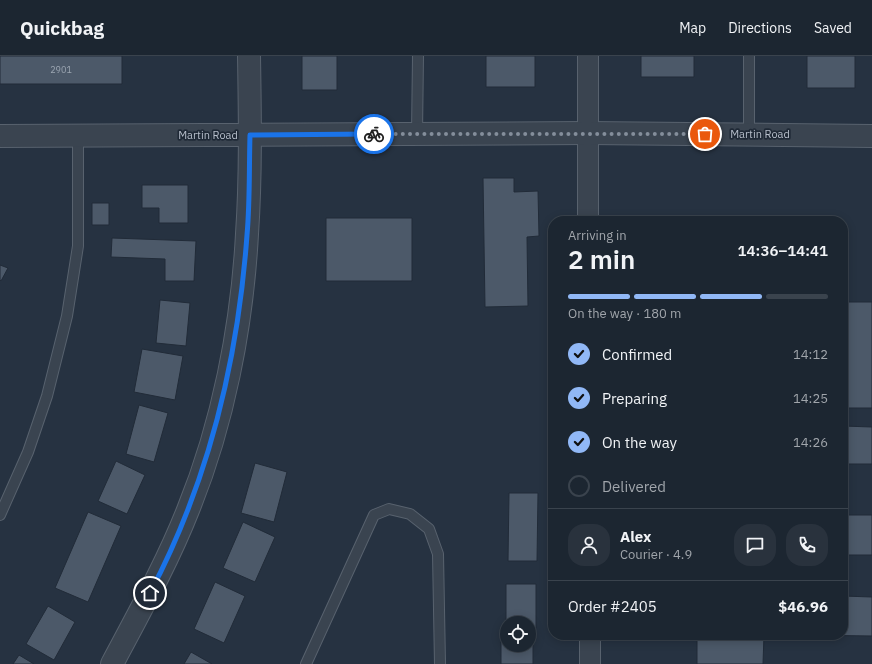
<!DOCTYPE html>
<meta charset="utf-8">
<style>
body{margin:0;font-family:"IBM Plex Sans",sans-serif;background:#29323d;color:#f1f3f6;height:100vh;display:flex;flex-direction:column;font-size:15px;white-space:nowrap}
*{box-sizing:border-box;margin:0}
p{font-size:13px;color:#a0a5ab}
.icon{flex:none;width:22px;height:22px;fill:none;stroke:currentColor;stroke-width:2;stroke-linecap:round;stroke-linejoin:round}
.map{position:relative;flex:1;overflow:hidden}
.sheet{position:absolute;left:548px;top:160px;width:300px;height:424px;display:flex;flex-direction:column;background:#1c2631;border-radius:16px;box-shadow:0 2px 10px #0003,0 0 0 1px #3a434d}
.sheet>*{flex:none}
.tools{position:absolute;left:500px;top:560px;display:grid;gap:8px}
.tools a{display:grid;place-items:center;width:36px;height:36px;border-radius:50%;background:#1c2631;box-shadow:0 2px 10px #0003,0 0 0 1px #3a434d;font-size:20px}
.pin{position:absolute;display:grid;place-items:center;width:34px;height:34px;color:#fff;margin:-17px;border:2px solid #fff;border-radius:50%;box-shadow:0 1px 4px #0007}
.courier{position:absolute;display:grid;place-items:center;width:40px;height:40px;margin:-20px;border:3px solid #1a73e8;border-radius:50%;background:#fff;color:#222;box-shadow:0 1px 5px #0007}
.head em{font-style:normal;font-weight:600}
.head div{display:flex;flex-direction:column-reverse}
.head{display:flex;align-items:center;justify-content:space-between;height:68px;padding:0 20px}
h1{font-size:26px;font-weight:600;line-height:30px}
.bar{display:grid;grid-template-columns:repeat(4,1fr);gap:6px 4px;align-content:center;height:48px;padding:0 20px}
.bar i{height:5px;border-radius:3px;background:#3a434d}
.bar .on{background:#91b8f6}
.bar p{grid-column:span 4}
.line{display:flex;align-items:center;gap:10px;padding:0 20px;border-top:1px solid #3a434d}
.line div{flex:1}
.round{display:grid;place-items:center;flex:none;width:42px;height:42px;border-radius:16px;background:#29323d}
ol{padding:0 20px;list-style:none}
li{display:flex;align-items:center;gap:12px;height:44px}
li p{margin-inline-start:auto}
li .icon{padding:4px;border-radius:50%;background:#91b8f6;color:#111;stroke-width:4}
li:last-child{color:#a0a5ab}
li i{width:22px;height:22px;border:2px solid #3a434d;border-radius:50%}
header{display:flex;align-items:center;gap:24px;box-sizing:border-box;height:56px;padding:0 20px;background:#1c2631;border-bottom:1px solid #3a434d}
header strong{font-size:19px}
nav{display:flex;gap:22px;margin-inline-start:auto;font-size:14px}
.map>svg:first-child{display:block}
</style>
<header>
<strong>Quickbag</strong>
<nav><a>Map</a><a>Directions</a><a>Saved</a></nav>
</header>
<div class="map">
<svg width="872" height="608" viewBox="0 0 872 608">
<rect width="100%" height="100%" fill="#263241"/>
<!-- building -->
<path fill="#4c5969" stroke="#212b38" d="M 0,0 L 122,0 L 122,28 L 0,28 Z
M 302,0 L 337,0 L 337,34 L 302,34 Z
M 486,0 L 535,0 L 535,31 L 486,31 Z
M 641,0 L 694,0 L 694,21 L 641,21 Z
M 807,0 L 855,0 L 855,32 L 807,32 Z
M 483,122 L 514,122 L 514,136 L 538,135 L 539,180 L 527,181 L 528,250 L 485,251 Z
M 142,129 L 188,129 L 188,167 L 159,167 L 159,152 L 142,152 Z
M 92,147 L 109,147 L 109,169 L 92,169 Z
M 326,162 L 412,162 L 412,225 L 326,225 Z
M 112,182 L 196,185 L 194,225 L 165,225 L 165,203 L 111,201 Z
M 0,209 L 8,212 L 1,225 L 0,224 Z
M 160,244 L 190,247 L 186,290 L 156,287 Z
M 843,246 L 872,246 L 872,352 L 843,352 Z
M 142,293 L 183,300 L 175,344 L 134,336 Z
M 139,349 L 168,357 L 154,406 L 126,398 Z
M 843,370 L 872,371 L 872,408 L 843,408 Z
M 116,405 L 145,419 L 127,458 L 98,445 Z
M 255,407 L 287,416 L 274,466 L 241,457 Z
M 509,437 L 538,437 L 537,505 L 508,505 Z
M 88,456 L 121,470 L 88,546 L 55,532 Z
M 843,459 L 872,459 L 872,499 L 843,499 Z
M 243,466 L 275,481 L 255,526 L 223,512 Z
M 215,526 L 245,540 L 224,587 L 194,573 Z
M 506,528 L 536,528 L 536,572 L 529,572 L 529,567 L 507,567 L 506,572 Z
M 843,540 L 872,541 L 872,580 L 802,579 L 843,579 Z
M 48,550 L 75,566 L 54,604 L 26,588 Z
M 697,579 L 764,579 L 763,608 L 697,608 Z
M 501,584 L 507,584 L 507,589 L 529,589 L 529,584 L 533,584 L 533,608 L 501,608 Z
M 191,596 L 212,608 L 184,608 Z
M 19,599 L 34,608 L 13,608 Z"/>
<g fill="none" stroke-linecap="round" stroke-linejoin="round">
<defs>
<path id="service" d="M 417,78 L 418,0
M 749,78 L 749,0
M 0,459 L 28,396 L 47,340 L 67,260 L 78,190 L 78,80
M 306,608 L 374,459 L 389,453 L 410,458 L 429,473 L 438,498 L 440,608"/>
<path id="minor" d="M 588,0 L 588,165
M 590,579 L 590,608"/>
<path id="tertiary" d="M 0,80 L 588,77 L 872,80
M 112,608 C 139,557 167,507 188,454 C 223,368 242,271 247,178 C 251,119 250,59 249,0"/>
</defs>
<!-- service casing -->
<use href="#service" stroke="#58626e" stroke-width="12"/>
<!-- minor casing -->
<use href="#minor" stroke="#58626e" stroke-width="22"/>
<!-- tertiary casing -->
<use href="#tertiary" stroke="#58626e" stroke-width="24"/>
<!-- service -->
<use href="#service" stroke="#3a4450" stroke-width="10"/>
<!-- minor -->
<use href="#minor" stroke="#3a4450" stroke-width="20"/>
<!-- tertiary -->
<use href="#tertiary" stroke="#3a4450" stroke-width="22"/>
</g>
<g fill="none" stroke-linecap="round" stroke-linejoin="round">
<!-- done -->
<path stroke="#848e9b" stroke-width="4" stroke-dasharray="0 7.2" d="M 374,78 L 705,78"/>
<!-- route -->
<path stroke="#1a73e8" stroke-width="5" d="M 150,537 C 208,427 238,304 247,179 C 250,146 249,113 250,79 L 374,78"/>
</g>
<g text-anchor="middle" stroke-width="3.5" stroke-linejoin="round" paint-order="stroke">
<!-- number labels -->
<g font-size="9" fill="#9ca6b2">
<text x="61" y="17">2901</text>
</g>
<!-- street labels -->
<g font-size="11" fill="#b7bfcb" stroke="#1f2936">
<text x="760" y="82">Martin Road</text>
<text x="208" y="83">Martin Road</text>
</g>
</g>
</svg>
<div class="tools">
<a><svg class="icon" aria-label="locate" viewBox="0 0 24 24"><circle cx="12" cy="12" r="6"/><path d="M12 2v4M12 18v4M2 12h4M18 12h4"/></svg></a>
</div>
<div class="pin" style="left:705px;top:78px;background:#ea580c"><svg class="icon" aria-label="bag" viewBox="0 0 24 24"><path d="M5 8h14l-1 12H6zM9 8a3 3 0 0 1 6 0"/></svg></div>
<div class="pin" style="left:150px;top:537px;background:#1f2937"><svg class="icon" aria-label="home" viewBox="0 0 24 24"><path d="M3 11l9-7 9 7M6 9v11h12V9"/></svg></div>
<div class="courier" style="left:374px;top:78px"><svg class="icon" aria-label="bike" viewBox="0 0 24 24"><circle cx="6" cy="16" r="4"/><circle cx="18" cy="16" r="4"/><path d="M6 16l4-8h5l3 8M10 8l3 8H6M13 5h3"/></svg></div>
<section class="sheet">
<div class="head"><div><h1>2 min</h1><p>Arriving in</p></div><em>14:36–14:41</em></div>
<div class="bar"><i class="on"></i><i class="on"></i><i class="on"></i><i></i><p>On the way · 180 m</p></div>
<ol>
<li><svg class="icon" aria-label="check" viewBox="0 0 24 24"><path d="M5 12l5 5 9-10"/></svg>Confirmed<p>14:12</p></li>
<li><svg class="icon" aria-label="check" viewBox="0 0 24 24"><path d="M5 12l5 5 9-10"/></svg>Preparing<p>14:25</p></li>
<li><svg class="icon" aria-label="check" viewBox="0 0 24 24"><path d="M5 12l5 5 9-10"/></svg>On the way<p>14:26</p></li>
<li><i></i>Delivered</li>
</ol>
<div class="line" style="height:72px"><a class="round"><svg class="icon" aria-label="person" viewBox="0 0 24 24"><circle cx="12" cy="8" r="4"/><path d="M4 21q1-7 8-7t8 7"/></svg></a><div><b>Alex</b><p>Courier · 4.9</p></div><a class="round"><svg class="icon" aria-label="chat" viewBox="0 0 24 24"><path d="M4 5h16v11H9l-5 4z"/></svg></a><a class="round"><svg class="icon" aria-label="phone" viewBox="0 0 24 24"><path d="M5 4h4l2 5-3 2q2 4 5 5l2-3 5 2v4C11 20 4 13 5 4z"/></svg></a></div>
<div class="line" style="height:52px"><div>Order #2405</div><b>$46.96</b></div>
</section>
</div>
